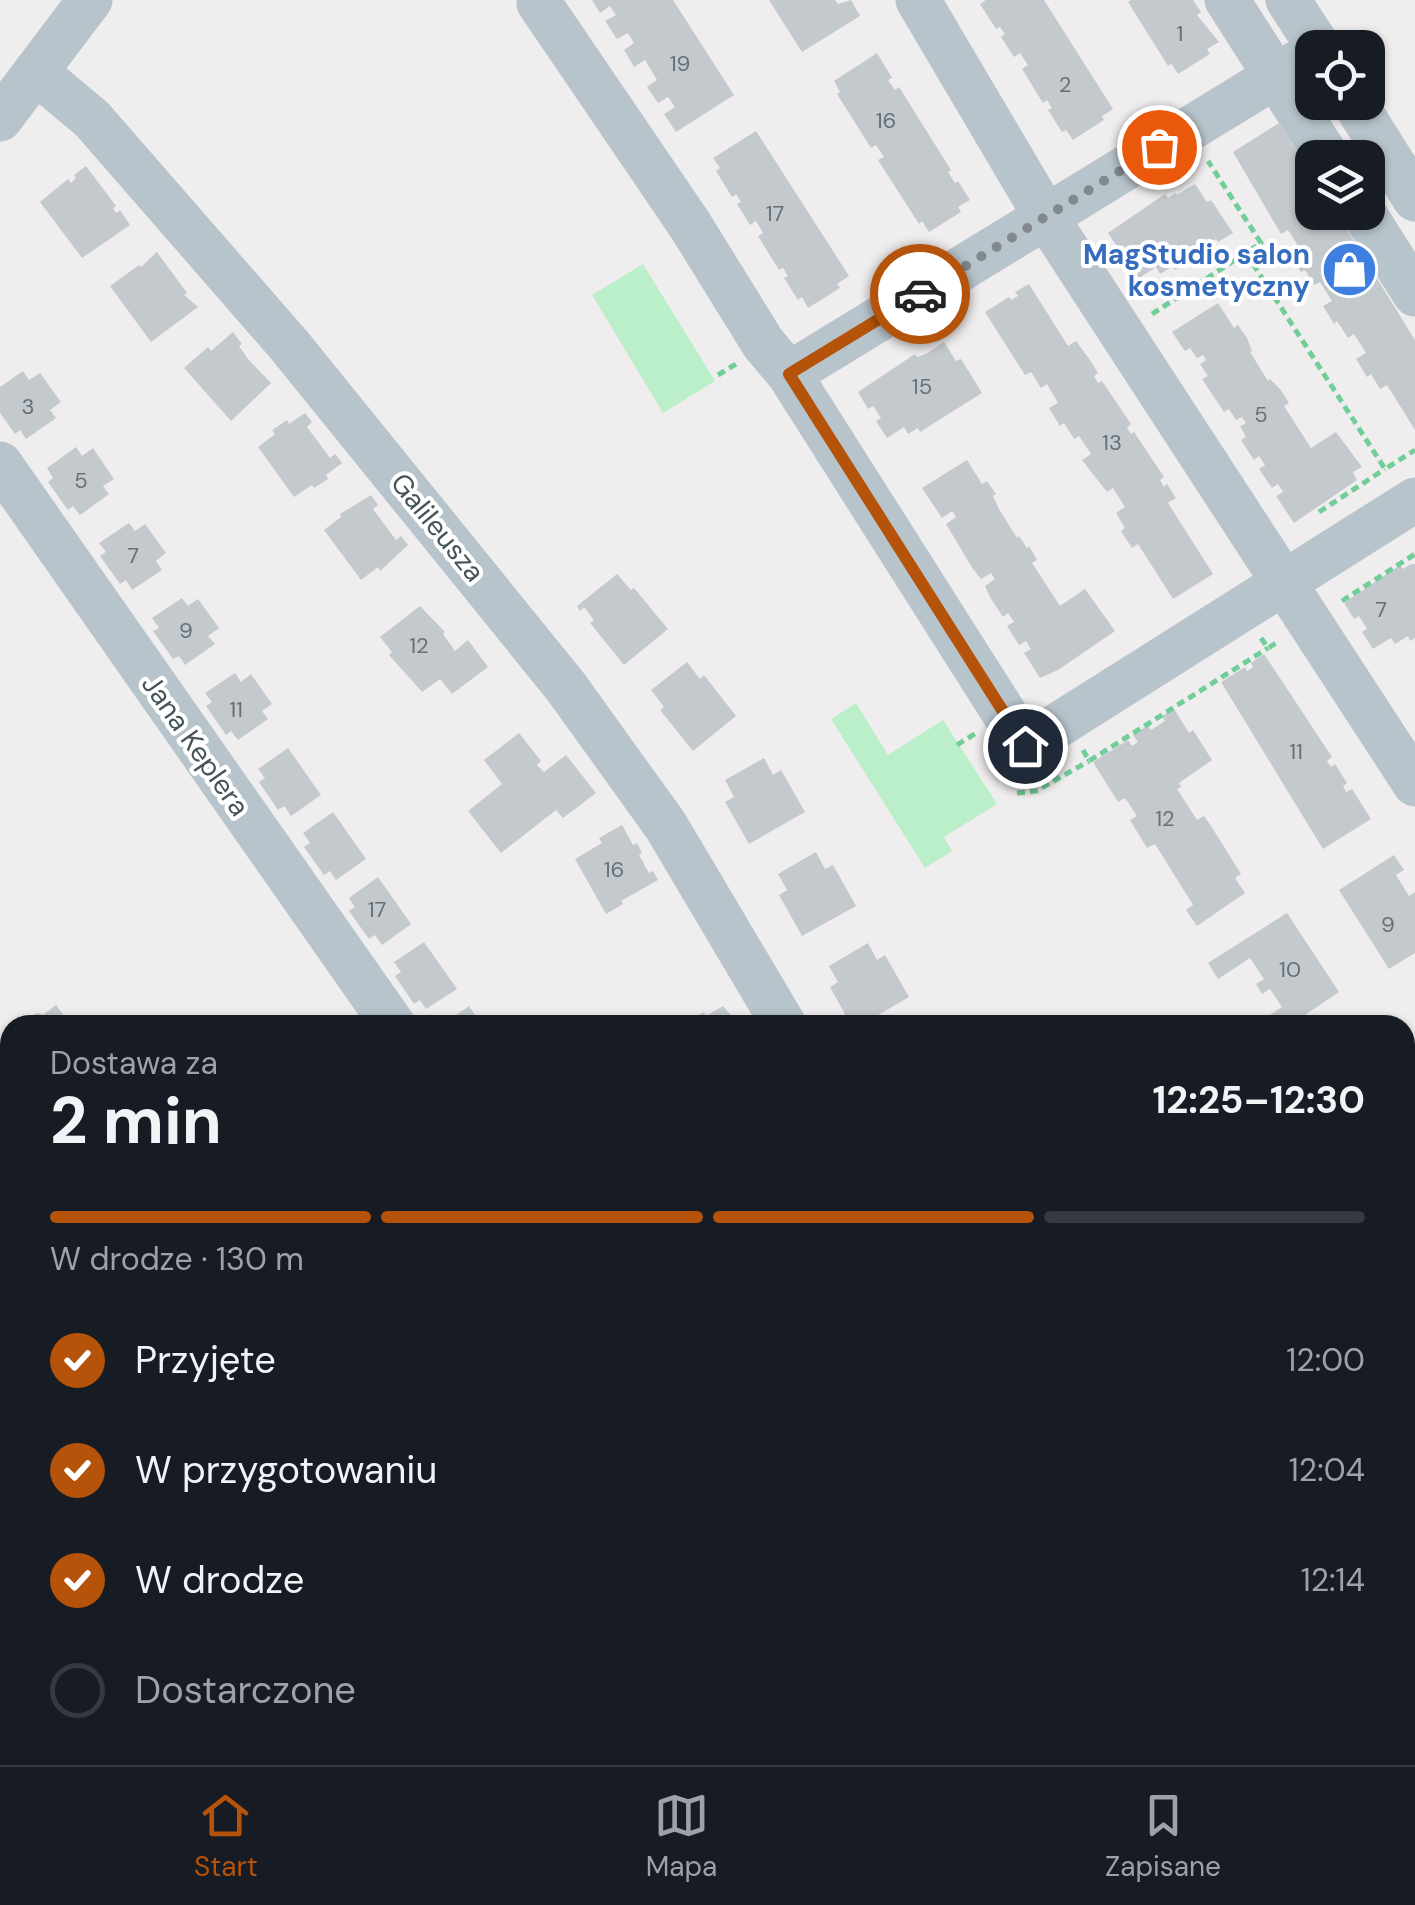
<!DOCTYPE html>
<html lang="pl">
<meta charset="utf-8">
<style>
body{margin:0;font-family:"DM Sans",sans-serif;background:#20242c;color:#f1f3f6;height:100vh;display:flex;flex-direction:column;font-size:38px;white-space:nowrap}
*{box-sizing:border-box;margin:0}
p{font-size:32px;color:#9ea1a6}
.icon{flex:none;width:55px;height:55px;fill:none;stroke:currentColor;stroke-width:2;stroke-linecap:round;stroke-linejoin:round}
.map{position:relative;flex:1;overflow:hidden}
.details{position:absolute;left:0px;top:1015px;width:1415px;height:750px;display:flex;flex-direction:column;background:#171b24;border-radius:30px 30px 0 0;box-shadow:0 2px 8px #0004}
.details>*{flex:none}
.buttons{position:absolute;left:1295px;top:30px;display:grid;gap:20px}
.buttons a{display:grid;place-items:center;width:90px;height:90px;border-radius:20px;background:#171b24;box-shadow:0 2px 8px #0004;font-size:50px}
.pin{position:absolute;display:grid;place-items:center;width:85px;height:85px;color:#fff;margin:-42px;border:5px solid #fff;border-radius:50%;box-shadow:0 2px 10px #0007}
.courier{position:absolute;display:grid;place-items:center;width:100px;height:100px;margin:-50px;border:8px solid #b45309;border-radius:50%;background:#fff;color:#222;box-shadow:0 2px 12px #0007}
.head em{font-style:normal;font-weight:700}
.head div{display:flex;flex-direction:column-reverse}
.head{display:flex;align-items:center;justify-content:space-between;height:170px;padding:0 50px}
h1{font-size:65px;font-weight:700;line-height:75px}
.bar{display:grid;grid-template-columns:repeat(4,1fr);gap:15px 10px;align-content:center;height:120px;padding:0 50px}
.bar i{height:12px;border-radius:8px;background:#363941}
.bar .on{background:#b45309}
.bar p{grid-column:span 4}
ol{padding:0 50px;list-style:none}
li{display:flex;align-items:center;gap:30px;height:110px}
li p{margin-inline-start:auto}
li .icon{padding:10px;border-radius:50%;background:#b45309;color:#fff;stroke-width:4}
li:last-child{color:#9ea1a6}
li i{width:55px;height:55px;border:5px solid #363941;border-radius:50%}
.tabs{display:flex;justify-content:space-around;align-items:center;height:140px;border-top:2px solid #363941;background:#171b24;font-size:28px;color:#9ea1a6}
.tabs a{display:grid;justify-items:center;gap:5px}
.tabs .on{color:#b45309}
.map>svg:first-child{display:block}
</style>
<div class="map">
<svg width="1415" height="1765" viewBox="0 0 1415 1765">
<rect width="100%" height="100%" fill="#f0edee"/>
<!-- green -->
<path fill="#baefca" d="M 643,264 L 715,381 L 663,413 L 592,295 Z
M 856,703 L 888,755 L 943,720 L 997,804 L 944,837 L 952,851 L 925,868 L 831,719 Z"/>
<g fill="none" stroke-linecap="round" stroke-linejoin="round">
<!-- stream -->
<path stroke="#86e2ed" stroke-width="9" d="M 1405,1443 L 1415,1444"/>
</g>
<!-- building -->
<path fill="#c4c9cd" d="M 592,0 L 673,0 L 734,95 L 676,132 L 664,114 L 675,107 L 668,97 L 658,103 L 647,87 L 657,80 L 645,60 L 634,67 L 624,50 L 634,43 L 628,33 L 617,39 L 605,21 L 616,15 L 610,6 L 600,13 Z
M 769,0 L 835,0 L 838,4 L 851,0 L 860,16 L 802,52 Z
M 986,0 L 1044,0 L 1113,109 L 1102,116 L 1104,120 L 1073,140 L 1066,130 L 1062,132 L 1048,110 L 1052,108 L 1047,100 L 1043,103 L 1022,69 L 1028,65 L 1020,53 L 1014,57 L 1001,37 L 1005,34 L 1000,27 L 996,29 L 980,4 Z
M 1131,0 L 1193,0 L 1201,12 L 1197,15 L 1219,42 L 1207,49 L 1210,54 L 1178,74 L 1171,63 L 1168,66 L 1128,2 Z
M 877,53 L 892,78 L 888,80 L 895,90 L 899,87 L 951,170 L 948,172 L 955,183 L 958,181 L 970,200 L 958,207 L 961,212 L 929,232 L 922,221 L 919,224 L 878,160 L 884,157 L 876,145 L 871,148 L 837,94 L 840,92 L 834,81 Z
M 1279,123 L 1312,176 L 1312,212 L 1336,212 L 1415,340 L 1415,430 L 1387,385 L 1380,389 L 1371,374 L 1367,377 L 1356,359 L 1366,353 L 1354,334 L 1348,338 L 1337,321 L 1334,324 L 1323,306 L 1332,301 L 1320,282 L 1314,285 L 1305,270 L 1301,272 L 1290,255 L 1300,249 L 1288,230 L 1281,234 L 1233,152 Z
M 756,131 L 849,276 L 837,284 L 840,288 L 808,308 L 802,297 L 798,300 L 784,278 L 788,276 L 783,268 L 779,270 L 758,236 L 763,233 L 756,221 L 750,225 L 737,204 L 741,202 L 736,194 L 732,197 L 716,171 L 720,168 L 713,158 Z
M 86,166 L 116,206 L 113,208 L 116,213 L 120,210 L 130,225 L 82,258 L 40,202 L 68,179 L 71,183 L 76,178 L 74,175 Z
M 1195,184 L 1207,202 L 1211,200 L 1233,233 L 1218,242 L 1216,239 L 1208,244 L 1211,247 L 1175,270 L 1173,266 L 1160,274 L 1156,267 L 1138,279 L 1127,262 L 1131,258 L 1123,245 L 1118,248 L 1108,233 L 1165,194 L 1168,198 L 1176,193 L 1177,195 Z
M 157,252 L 187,293 L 184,295 L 198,307 L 151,342 L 110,286 L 139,265 L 141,267 Z
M 1029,284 L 1068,346 L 1076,341 L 1090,360 L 1098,373 L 1094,376 L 1098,383 L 1102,381 L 1131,424 L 1127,428 L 1131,434 L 1134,432 L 1164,477 L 1160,480 L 1164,487 L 1167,484 L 1176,498 L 1168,503 L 1213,574 L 1173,599 L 1138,544 L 1132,548 L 1121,531 L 1125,528 L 1116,513 L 1125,507 L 1113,488 L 1107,492 L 1082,460 L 1091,454 L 1079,436 L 1074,439 L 1064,423 L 1060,426 L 1049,408 L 1058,403 L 1047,384 L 1041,388 L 1031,372 L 1025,375 L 985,312 L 1009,297 L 1011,300 L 1018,296 L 1015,292 Z
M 1218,303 L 1234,328 L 1238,325 L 1247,338 L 1252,351 L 1250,352 L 1268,381 L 1270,379 L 1280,389 L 1289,403 L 1284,406 L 1311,448 L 1336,432 L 1362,467 L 1353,472 L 1357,480 L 1294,523 L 1276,496 L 1283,492 L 1278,484 L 1272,488 L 1259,469 L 1265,465 L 1259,456 L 1254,460 L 1241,440 L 1246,437 L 1240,426 L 1246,423 L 1242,417 L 1236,420 L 1229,409 L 1224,412 L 1202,379 L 1208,376 L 1200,364 L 1206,360 L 1203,355 L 1197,358 L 1190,348 L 1185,351 L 1172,332 Z
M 233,332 L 242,344 L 239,346 L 248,359 L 271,383 L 231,421 L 184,368 L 208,347 L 211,351 Z
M 944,342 L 956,361 L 961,359 L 982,393 L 920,432 L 918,428 L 908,434 L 904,427 L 887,438 L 876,421 L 881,418 L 873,406 L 868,409 L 858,392 L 915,354 L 917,357 L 926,354 Z
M 23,371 L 29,380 L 40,373 L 61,402 L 50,410 L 56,418 L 26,439 L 20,430 L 15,434 L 0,413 L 0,387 Z
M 305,413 L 312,422 L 307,427 L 319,443 L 330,458 L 335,454 L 342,463 L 326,475 L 328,479 L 314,488 L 312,485 L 294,497 L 258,447 L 275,434 L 272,430 L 287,420 L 289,424 Z
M 76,447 L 82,456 L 93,448 L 114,479 L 103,486 L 109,494 L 80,515 L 73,506 L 68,510 L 48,482 L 53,478 L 47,468 Z
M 967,460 L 982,484 L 987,481 L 996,494 L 993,496 L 999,509 L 1017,538 L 1019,536 L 1027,548 L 1029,546 L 1037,560 L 1032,563 L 1060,606 L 1085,589 L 1115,631 L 1058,670 L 1040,678 L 1024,653 L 1031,649 L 1026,641 L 1019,645 L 1007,626 L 1014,622 L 1008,613 L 1003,617 L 990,597 L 985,586 L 995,579 L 991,573 L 981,579 L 973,569 L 946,524 L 956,517 L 952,511 L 942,518 L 922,488 Z
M 371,495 L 378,505 L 373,509 L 384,524 L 396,540 L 401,536 L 408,545 L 380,571 L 378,567 L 361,580 L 324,530 L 341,517 L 340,514 Z
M 129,523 L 135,531 L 145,524 L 166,553 L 156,561 L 162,570 L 132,590 L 126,580 L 120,584 L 100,556 L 106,552 L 99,543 Z
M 1411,564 L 1415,564 L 1415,638 L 1410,641 L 1408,636 L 1395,644 L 1391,638 L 1373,649 L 1362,632 L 1367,629 L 1359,616 L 1354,619 L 1344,603 L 1400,565 L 1403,569 Z
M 617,574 L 631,590 L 634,588 L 668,629 L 624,665 L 590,623 L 594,620 L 584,607 L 580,611 L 577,606 Z
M 182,598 L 188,606 L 198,599 L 219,628 L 208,636 L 215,644 L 185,665 L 179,656 L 173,659 L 153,631 L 159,628 L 152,618 Z
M 420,606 L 445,632 L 443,634 L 455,651 L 468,640 L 488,667 L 452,694 L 440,679 L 422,692 L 389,655 L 392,652 L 380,637 Z
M 1264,654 L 1332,757 L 1327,761 L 1331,767 L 1335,764 L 1347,783 L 1343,786 L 1346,792 L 1352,789 L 1371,819 L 1323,849 L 1221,682 L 1245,667 L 1247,671 L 1253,667 L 1251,663 Z
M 687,662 L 700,679 L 704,675 L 736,716 L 693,751 L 660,710 L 664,707 L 651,690 Z
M 235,673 L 241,682 L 251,674 L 272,704 L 262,711 L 268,719 L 238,740 L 231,731 L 226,735 L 206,706 L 212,702 L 205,693 Z
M 1174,709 L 1189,733 L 1193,730 L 1212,760 L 1179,783 L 1181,787 L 1177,789 L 1197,820 L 1204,816 L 1213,829 L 1241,874 L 1235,878 L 1245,893 L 1197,926 L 1186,910 L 1193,905 L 1175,876 L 1155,844 L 1147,848 L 1130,820 L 1137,816 L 1125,798 L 1118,802 L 1093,762 L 1128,740 L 1132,746 L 1138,742 L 1133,735 L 1148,725 L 1151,730 L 1165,721 L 1162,716 Z
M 519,733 L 541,761 L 537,765 L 544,772 L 566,755 L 596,793 L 563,818 L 556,810 L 501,853 L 468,811 L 502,784 L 484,760 Z
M 288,748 L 321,795 L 291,816 L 284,806 L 278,810 L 259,782 L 265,778 L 258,769 Z
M 764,758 L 773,775 L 781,770 L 805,812 L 749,844 L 725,802 L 734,797 L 725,780 Z
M 333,812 L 366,859 L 336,880 L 330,871 L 324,875 L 304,847 L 310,843 L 303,833 Z
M 622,825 L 633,845 L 637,843 L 642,853 L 639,855 L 649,873 L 653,871 L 658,880 L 621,901 L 623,904 L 606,914 L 575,859 L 602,843 L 599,838 Z
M 816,852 L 825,869 L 833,865 L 856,906 L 802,936 L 779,895 L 787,890 L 778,874 Z
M 1394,855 L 1404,870 L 1396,875 L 1409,896 L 1415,892 L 1415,953 L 1389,969 L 1339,890 Z
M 378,877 L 411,924 L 382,945 L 375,935 L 369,939 L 349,911 L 355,907 L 349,898 Z
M 1287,913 L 1339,992 L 1290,1025 L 1255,1025 L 1282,1007 L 1270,989 L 1262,994 L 1256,984 L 1264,979 L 1250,958 L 1218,979 L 1208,963 Z
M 424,942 L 457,989 L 426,1009 L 420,1000 L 414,1004 L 395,976 L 401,972 L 394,962 Z
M 868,943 L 877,960 L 885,955 L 909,997 L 861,1025 L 851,1025 L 830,987 L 838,982 L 829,966 Z
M 56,1005 L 71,1025 L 27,1025 L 28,1018 L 37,1013 L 43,1015 Z
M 469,1006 L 482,1025 L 442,1025 Z
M 723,1006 L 739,1025 L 681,1025 L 704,1012 L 706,1016 Z
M 88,1015 L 95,1025 L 73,1025 Z
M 520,1755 L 578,1755 L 585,1765 L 516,1765 L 513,1760 Z
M 941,1755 L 994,1755 L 1000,1763 L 948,1765 Z"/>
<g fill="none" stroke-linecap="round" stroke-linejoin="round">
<!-- path -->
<path stroke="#71ce98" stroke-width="5" stroke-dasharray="8 5" stroke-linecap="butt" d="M 1246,253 L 1385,469 L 1415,450
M 1152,314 L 1261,243 L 1208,161
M 718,375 L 736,364
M 1319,512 L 1385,469
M 1342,601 L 1415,554
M 1261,638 L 1268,648 L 1278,642
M 957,745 L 976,733
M 1083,750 L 1089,761 L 1268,648
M 1017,793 L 1036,791 L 1089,761"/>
<!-- minor -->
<path stroke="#b8c4cb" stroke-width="45" d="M 918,0 L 1046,217 L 1415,784
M 1227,0 L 1328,158
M 1288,0 L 1319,48
M 539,3 L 690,225 L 763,343 L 789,374 L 1025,746 L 1415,500
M 37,73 L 92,119 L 289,345 L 566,687 L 666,826 L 784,1025
M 1354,102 L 1415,199
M 0,119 L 90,0
M 1363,212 L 1415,294
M 789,374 L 1312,54
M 0,464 L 393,1025
M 0,1143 L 10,1157
M 430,1755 L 437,1765
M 904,1755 L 911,1765"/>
</g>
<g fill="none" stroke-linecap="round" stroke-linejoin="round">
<!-- done -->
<path stroke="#81898e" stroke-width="10" stroke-dasharray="0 18" d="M 920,294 L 1159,147"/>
<!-- route -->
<path stroke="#b45309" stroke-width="12" d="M 920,294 L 789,374 L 1025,746"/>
</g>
<!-- icons -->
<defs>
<symbol id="shop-disc" viewBox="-11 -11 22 22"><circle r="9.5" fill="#3f7fe0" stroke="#fff"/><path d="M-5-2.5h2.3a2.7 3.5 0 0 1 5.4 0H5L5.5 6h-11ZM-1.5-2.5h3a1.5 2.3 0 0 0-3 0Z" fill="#fff"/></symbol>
</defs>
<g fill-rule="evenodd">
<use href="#shop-disc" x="1318" y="238" width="63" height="63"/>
</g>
<g text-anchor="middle" stroke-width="8" stroke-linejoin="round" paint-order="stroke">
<!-- number labels -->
<g font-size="22" fill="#657078">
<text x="1180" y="41">1</text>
<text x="680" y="71">19</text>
<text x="1065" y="92">2</text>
<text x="886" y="128">16</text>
<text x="775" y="221">17</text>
<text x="922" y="394">15</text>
<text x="28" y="414">3</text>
<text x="1261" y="422">5</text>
<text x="1112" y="450">13</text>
<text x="81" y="488">5</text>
<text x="133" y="563">7</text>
<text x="1381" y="617">7</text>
<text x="186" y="638">9</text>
<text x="419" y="653">12</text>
<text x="236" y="717">11</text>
<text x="1296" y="759">11</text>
<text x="1165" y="826">12</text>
<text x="614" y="877">16</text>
<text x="377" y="917">17</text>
<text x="1388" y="932">9</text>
<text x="1290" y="977">10</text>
</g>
<!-- shop labels -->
<g font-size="28" font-weight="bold" fill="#366cbe" stroke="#fff" text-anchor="end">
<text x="1310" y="264">MagStudio salon<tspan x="1310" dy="32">kosmetyczny</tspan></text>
</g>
<!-- street labels -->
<g font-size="28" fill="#45535b" stroke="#fff">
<text transform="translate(438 527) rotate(51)" y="10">Galileusza</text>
<text transform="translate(196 745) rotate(55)" y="10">Jana Keplera</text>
</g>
</g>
</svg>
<div class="buttons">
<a><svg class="icon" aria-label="locate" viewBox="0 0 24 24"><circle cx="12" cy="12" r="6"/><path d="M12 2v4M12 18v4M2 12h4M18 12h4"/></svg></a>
<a><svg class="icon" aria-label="layers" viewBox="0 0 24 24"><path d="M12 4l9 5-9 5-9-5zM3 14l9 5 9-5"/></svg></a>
</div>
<div class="pin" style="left:1159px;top:147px;background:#ea580c"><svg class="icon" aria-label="bag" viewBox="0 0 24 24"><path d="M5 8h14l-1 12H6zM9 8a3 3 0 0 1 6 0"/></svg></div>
<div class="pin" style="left:1025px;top:746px;background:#1f2937"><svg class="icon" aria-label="home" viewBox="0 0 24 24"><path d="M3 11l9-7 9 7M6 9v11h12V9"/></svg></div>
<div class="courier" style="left:920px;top:294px"><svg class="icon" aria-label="car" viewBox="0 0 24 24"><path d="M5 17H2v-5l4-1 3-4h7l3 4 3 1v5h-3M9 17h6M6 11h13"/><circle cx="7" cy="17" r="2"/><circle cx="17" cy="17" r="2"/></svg></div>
<section class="details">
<div class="head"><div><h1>2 min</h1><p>Dostawa za</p></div><em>12:25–12:30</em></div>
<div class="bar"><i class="on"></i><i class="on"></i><i class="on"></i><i></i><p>W drodze · 130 m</p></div>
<ol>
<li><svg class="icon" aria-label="check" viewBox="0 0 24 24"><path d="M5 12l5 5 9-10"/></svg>Przyjęte<p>12:00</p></li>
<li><svg class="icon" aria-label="check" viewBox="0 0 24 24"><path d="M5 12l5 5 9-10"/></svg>W przygotowaniu<p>12:04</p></li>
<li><svg class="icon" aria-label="check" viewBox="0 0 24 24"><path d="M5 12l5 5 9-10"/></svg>W drodze<p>12:14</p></li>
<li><i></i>Dostarczone</li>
</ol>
</section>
</div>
<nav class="tabs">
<a class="on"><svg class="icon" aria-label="home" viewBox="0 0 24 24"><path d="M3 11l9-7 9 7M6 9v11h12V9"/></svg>Start</a>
<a><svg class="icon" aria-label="map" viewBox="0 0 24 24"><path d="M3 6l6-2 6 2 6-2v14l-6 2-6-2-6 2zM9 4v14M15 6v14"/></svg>Mapa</a>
<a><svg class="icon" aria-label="saved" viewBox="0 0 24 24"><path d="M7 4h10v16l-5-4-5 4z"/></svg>Zapisane</a>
</nav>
